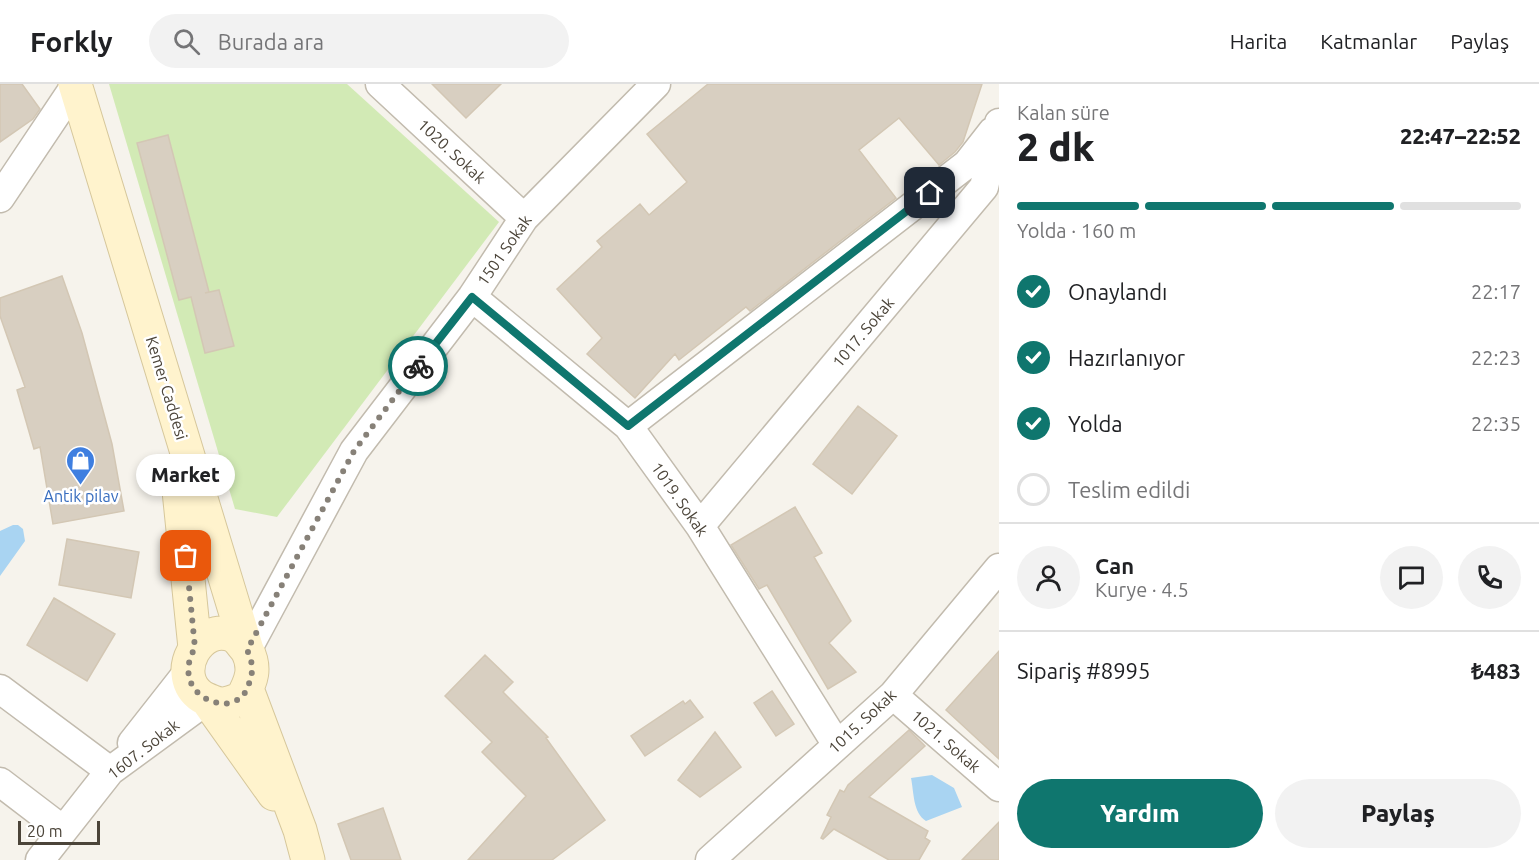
<!DOCTYPE html>
<html lang="tr">
<meta charset="utf-8">
<style>
body{margin:0;font-family:Ubuntu,sans-serif;background:#f2f2f2;color:#202124;height:100vh;display:flex;flex-direction:column;font-size:22px;white-space:nowrap}
*{box-sizing:border-box;margin:0}
p{font-size:20px;color:#757577}
.icon{flex:none;width:33px;height:33px;fill:none;stroke:currentColor;stroke-width:2;stroke-linecap:round;stroke-linejoin:round}
.map{position:relative;flex:1;overflow:hidden}
.panel{display:flex;flex-direction:column;background:#fff;width:540px}
.panel>*{flex:none}
.scale{position:absolute;left:18px;bottom:15px;width:82px;box-sizing:border-box;padding-left:6px;border:3px solid #4b4439;border-top:0;font-size:16px;line-height:21px;white-space:nowrap;color:#4b4439;-webkit-text-stroke:4px #fff;paint-order:stroke}
.pin{position:absolute;display:grid;place-items:center;width:51px;height:51px;color:#fff;margin:-26px;border-radius:12px;box-shadow:0 3px 9px #0006}
.courier{position:absolute;display:grid;place-items:center;width:60px;height:60px;margin:-30px;border:4px solid #0f766e;border-radius:50%;background:#fff;color:#222;box-shadow:0 2px 8px #0007}
.bubble{position:absolute;height:42px;border-radius:21px;background:#fff;box-shadow:0 3px 9px #0003;font-size:20px;font-weight:800;line-height:42px;text-align:center}
.head em{font-style:normal;font-weight:800}
.head div{display:flex;flex-direction:column-reverse}
.head{display:flex;align-items:center;justify-content:space-between;height:102px;padding:0 18px}
h1{font-size:39px;font-weight:800;line-height:45px}
.bar{display:grid;grid-template-columns:repeat(4,1fr);gap:9px 6px;align-content:center;height:72px;padding:0 18px}
.bar i{height:8px;border-radius:4px;background:#e0e0e0}
.bar .on{background:#0f766e}
.bar p{grid-column:span 4}
.line{display:flex;align-items:center;gap:15px;padding:0 18px;border-top:2px solid #e0e0e0}
.line div{flex:1}
.round{display:grid;place-items:center;flex:none;width:63px;height:63px;border-radius:32px;background:#f2f2f2}
ol{padding:0 18px;list-style:none}
li{display:flex;align-items:center;gap:18px;height:66px}
li p{margin-inline-start:auto}
li .icon{padding:6px;border-radius:50%;background:#0f766e;color:#fff;stroke-width:4}
li:last-child{color:#757577}
li i{width:33px;height:33px;border:3px solid #e0e0e0;border-radius:50%}
.cta{display:flex;gap:12px;margin-top:auto;padding:12px 18px}
.cta a{flex:1;height:69px;border-radius:36px;background:#0f766e;color:#fff;font-size:24px;font-weight:800;line-height:69px;text-align:center}
.cta a+a{background:#f2f2f2;color:#202124}
header{display:flex;align-items:center;gap:36px;box-sizing:border-box;height:84px;padding:0 30px;background:#fff;border-bottom:2px solid #e0e0e0}
header strong{font-size:28px}
nav{display:flex;gap:33px;margin-inline-start:auto;font-size:21px}
.search{width:420px;height:54px;background:#f2f2f2;display:flex;align-items:center;gap:15px;box-sizing:border-box;padding:0 21px;border-radius:33px;color:#757577;font-size:22px}
main{display:flex;flex:1;min-height:0}
.map>svg:first-child{display:block}
</style>
<header>
<strong>Forkly</strong>
<div class="search"><svg class="icon" aria-label="search" viewBox="0 0 24 24"><circle cx="10" cy="10" r="6"/><path d="M15 15l6 6"/></svg>Burada ara</div>
<nav><a>Harita</a><a>Katmanlar</a><a>Paylaş</a></nav>
</header>
<main>
<div class="map">
<svg width="999" height="776" viewBox="0 0 999 776">
<rect width="100%" height="100%" fill="#f6f3ec"/>
<!-- green -->
<path fill="#d2eab5" d="M 109,0 L 347,0 L 499,138 L 277,433 L 235,425 Z"/>
<!-- water -->
<path fill="#a9d4f2" d="M 13,441 L 18,441 L 23,445 L 25,457 L 0,492 L 0,447 Z
M 932,691 L 954,704 L 962,723 L 926,737 C 913,729 914,709 911,694 Z"/>
<!-- building -->
<path fill="#d8cfc1" stroke="#d3c7b4" stroke-width="1.5" d="M 0,0 L 22,0 L 40,25 L 33,35 L 0,58 Z
M 432,0 L 501,0 L 466,34 Z
M 708,0 L 982,0 L 963,58 L 955,68 L 939,81 L 899,34 L 859,66 L 896,114 L 750,227 L 746,223 L 679,276 L 675,270 L 635,314 L 587,270 L 602,254 L 557,205 L 602,163 L 597,157 L 640,120 L 649,131 L 687,98 L 647,50 Z
M 168,51 L 209,208 L 205,209 L 219,206 L 234,262 L 205,269 L 191,213 L 179,216 L 137,59 Z
M 62,192 L 82,249 L 112,360 L 124,427 L 53,440 L 40,363 L 34,365 L 17,306 L 25,303 L 0,232 L 0,214 Z
M 858,322 L 897,352 L 852,410 L 813,380 Z
M 795,423 L 822,469 L 814,473 L 851,537 L 829,559 L 856,588 L 828,605 L 767,501 L 759,505 L 731,461 Z
M 67,455 L 139,468 L 131,514 L 59,501 Z
M 54,514 L 115,550 L 87,597 L 27,561 Z
M 999,567 L 999,675 L 946,626 Z
M 485,571 L 513,598 L 503,608 L 548,653 L 546,654 L 605,736 L 552,776 L 468,776 L 526,712 L 482,668 L 492,658 L 445,612 Z
M 772,607 L 794,640 L 776,652 L 754,619 Z
M 690,616 L 703,633 L 645,672 L 631,652 L 683,617 L 685,620 Z
M 909,646 L 925,662 L 869,713 L 928,747 L 925,754 L 930,757 L 919,776 L 889,776 L 834,745 L 823,755 L 821,754 L 831,733 L 827,731 L 840,706 L 844,708 L 848,701 Z
M 715,648 L 741,683 L 700,713 L 678,696 Z
M 383,724 L 401,776 L 351,776 L 338,740 Z
M 999,738 L 999,776 L 962,776 Z"/>
<g fill="none" stroke-linecap="round" stroke-linejoin="round">
<defs>
<path id="street" d="M 380,0 L 524,134
M 0,114 L 75,2
M 472,213 L 628,342 L 700,442 L 837,661
M 628,342 L 967,80 L 992,48
M 700,442 L 984,103 L 999,39
M 247,566 L 354,367 L 472,213 L 524,134 L 656,0
M 0,605 L 110,687
M 893,611 L 999,703
M 132,659 L 187,589
M 0,698 L 63,746
M 40,776 L 110,687 L 207,616
M 710,776 L 893,611 L 999,484"/>
<path id="secondary" d="M 75,0 L 247,566 C 256,584 252,596 242,614 C 237,616 230,619 224,620 C 218,621 208,616 202,613 C 169,591 200,536 234,552 C 238,554 243,562 247,566
M 177,387 L 195,564
M 247,605 L 300,746 L 308,776
M 207,616 L 274,710"/>
</defs>
<!-- street casing -->
<use href="#street" stroke="#c2bbae" stroke-width="31"/>
<!-- secondary casing -->
<use href="#secondary" stroke="#d6c79b" stroke-width="35"/>
<!-- street -->
<use href="#street" stroke="#fff" stroke-width="28"/>
<!-- secondary -->
<use href="#secondary" stroke="#fff3cd" stroke-width="33"/>
</g>
<g fill="none" stroke-linecap="round" stroke-linejoin="round">
<!-- done -->
<path stroke="#878178" stroke-width="6" stroke-dasharray="0 10.8" d="M 186,472 L 195,564 C 182,585 188,610 214,618 C 215,618 222,620 223,620 C 229,620 237,616 242,614 C 252,596 256,584 247,566 L 354,367 L 418,282"/>
<!-- route -->
<path stroke="#0f766e" stroke-width="8" d="M 418,282 L 472,213 L 628,342 L 930,109"/>
</g>
<!-- icons -->
<defs>
<symbol id="shop-pin" viewBox="-11 -11 22 30"><path d="M0 17L-7.5 6A9.5 9.5 0 1 1 7.5 6Z" fill="#3f7fe0" stroke="#fff"/><path d="M-5-2.5h2.3a2.7 3.5 0 0 1 5.4 0H5L5.5 6h-11ZM-1.5-2.5h3a1.5 2.3 0 0 0-3 0Z" fill="#fff"/></symbol>
</defs>
<g fill-rule="evenodd">
<use href="#shop-pin" x="64" y="360" width="33" height="45"/>
</g>
<g text-anchor="middle" stroke-width="5" stroke-linejoin="round" paint-order="stroke">
<!-- street labels -->
<g font-size="16" fill="#4b4439" stroke="#fff">
<text transform="translate(452 67) rotate(43)" y="6">1020. Sokak</text>
<text transform="translate(504 166) rotate(-55)" y="6">1501 Sokak</text>
<text transform="translate(863 248) rotate(-50)" y="6">1017. Sokak</text>
<text transform="translate(167 304) rotate(73)" y="6">Kemer Caddesi</text>
<text transform="translate(680 415) rotate(55)" y="6">1019. Sokak</text>
<text transform="translate(862 637) rotate(-43)" y="6">1015. Sokak</text>
<text transform="translate(946 657) rotate(41)" y="6">1021. Sokak</text>
<text transform="translate(143 665) rotate(-38)" y="6">1607. Sokak</text>
</g>
<!-- shop labels -->
<g font-size="16" fill="#366cbe" stroke="#fff">
<text x="81" y="418">Antik pilav</text>
</g>
</g>
</svg>
<div class="scale">20 m</div>
<div class="pin" style="left:186px;top:472px;background:#ea580c"><svg class="icon" aria-label="bag" viewBox="0 0 24 24"><path d="M5 8h14l-1 12H6zM9 8a3 3 0 0 1 6 0"/></svg></div>
<div class="pin" style="left:930px;top:109px;background:#1f2937"><svg class="icon" aria-label="home" viewBox="0 0 24 24"><path d="M3 11l9-7 9 7M6 9v11h12V9"/></svg></div>
<div class="courier" style="left:418px;top:282px"><svg class="icon" aria-label="bike" viewBox="0 0 24 24"><circle cx="6" cy="16" r="4"/><circle cx="18" cy="16" r="4"/><path d="M6 16l4-8h5l3 8M10 8l3 8H6M13 5h3"/></svg></div>
<div class="bubble" style="left:136px;top:370px;width:99px">Market</div>
</div>
<section class="panel">
<div class="head"><div><h1>2 dk</h1><p>Kalan süre</p></div><em>22:47–22:52</em></div>
<div class="bar"><i class="on"></i><i class="on"></i><i class="on"></i><i></i><p>Yolda · 160 m</p></div>
<ol>
<li><svg class="icon" aria-label="check" viewBox="0 0 24 24"><path d="M5 12l5 5 9-10"/></svg>Onaylandı<p>22:17</p></li>
<li><svg class="icon" aria-label="check" viewBox="0 0 24 24"><path d="M5 12l5 5 9-10"/></svg>Hazırlanıyor<p>22:23</p></li>
<li><svg class="icon" aria-label="check" viewBox="0 0 24 24"><path d="M5 12l5 5 9-10"/></svg>Yolda<p>22:35</p></li>
<li><i></i>Teslim edildi</li>
</ol>
<div class="line" style="height:108px"><a class="round"><svg class="icon" aria-label="person" viewBox="0 0 24 24"><circle cx="12" cy="8" r="4"/><path d="M4 21q1-7 8-7t8 7"/></svg></a><div><b>Can</b><p>Kurye · 4.5</p></div><a class="round"><svg class="icon" aria-label="chat" viewBox="0 0 24 24"><path d="M4 5h16v11H9l-5 4z"/></svg></a><a class="round"><svg class="icon" aria-label="phone" viewBox="0 0 24 24"><path d="M5 4h4l2 5-3 2q2 4 5 5l2-3 5 2v4C11 20 4 13 5 4z"/></svg></a></div>
<div class="line" style="height:78px"><div>Sipariş #8995</div><b>₺483</b></div>
<div class="cta"><a>Yardım</a><a>Paylaş</a></div>
</section>
</main>
